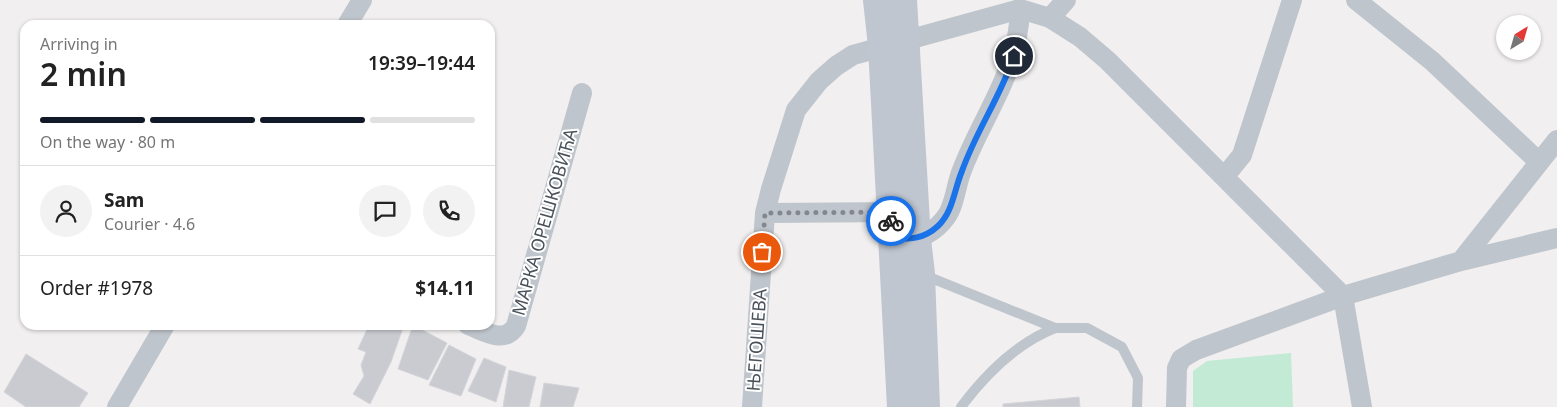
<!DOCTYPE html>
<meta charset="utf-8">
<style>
body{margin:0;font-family:"Noto Sans",sans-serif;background:#f2f2f2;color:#222;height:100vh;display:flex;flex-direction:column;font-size:19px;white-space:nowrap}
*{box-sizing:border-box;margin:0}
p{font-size:16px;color:#767676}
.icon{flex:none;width:28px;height:28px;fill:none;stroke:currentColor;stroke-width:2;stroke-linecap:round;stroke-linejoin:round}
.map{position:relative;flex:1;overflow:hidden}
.sheet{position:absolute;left:20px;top:20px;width:475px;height:310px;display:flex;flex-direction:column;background:#fff;border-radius:15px;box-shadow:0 1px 4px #0004}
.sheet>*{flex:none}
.needle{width:32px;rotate:37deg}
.fabs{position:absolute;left:1496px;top:15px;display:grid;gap:10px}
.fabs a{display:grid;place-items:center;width:45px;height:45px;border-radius:50%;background:#fff;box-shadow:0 1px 4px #0004;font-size:25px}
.pin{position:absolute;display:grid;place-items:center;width:42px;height:42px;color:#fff;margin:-21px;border:2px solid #fff;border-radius:50%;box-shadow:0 1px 5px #0007}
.courier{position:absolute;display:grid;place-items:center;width:50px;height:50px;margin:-25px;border:4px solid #1a73e8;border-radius:50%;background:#fff;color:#222;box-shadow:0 1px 6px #0007}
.head em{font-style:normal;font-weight:600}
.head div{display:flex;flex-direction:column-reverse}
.head{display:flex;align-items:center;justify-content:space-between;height:85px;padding:0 20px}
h1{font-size:32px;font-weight:600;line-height:38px}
.bar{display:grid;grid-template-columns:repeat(4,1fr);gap:8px 5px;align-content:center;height:60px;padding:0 20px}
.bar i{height:6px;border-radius:4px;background:#e0e0e0}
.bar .current{background:#111827}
.bar p{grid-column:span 4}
.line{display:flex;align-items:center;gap:12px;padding:0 20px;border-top:1px solid #e0e0e0}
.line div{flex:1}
.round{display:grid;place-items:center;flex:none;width:52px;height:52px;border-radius:26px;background:#f2f2f2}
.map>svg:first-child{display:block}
</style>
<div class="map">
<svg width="1557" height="407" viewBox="0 0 1557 407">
<rect width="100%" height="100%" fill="#f1efef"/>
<!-- green -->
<path fill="#c2ead5" d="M 1291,353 L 1293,407 L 1193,407 L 1193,371 L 1207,361 Z"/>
<!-- building -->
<path fill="#c9cbd1" stroke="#d4d5da" d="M 369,325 L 404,325 L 391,362 L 370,404 L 353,394 L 364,376 L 361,365 L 366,352 L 358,349 Z
M 413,325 L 447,343 L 428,380 L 398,369 Z
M 449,345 L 476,359 L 461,396 L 429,385 Z
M 26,354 L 88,393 L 79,407 L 26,407 L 4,392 Z
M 484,358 L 506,367 L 496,402 L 468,391 Z
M 509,370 L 536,377 L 529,407 L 503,407 Z
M 544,383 L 579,388 L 573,407 L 540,407 Z
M 1079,397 L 1080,407 L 1003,407 L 1003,404 Z"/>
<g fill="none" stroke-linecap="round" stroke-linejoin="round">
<!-- service -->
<path stroke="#bfc5cc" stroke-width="10" d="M 924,275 L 1055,328 L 1087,328 L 1122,347 L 1138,378 L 1137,407
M 961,407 C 985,375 1017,343 1055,328"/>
<!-- minor -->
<path stroke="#bfc5cc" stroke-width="20" d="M 1356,0 L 1432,61 L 1539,162
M 1050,18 L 1066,0
M 347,25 L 362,0
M 1225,176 L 1242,155 L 1292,0
M 765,213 L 903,212
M 904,239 C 922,239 935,232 946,217 C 955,205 956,184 962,170 C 984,112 1018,75 1020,9
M 1461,261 L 1557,140
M 1343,296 L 1362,407
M 468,325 C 484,331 504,345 516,326 L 582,93
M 117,407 L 165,325
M 752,407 L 765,213 L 771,189 L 796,110 L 819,81 L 836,66 L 853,55 L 1020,9 L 1050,18 L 1080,37 L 1107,60 L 1343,296
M 1176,407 L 1177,368 L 1181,359 L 1196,350 L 1343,296 L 1461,261 L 1557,238"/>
<!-- secondary -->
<path stroke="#bfc6d0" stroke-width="28" d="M 877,0 L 882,46 L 901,407
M 903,0 L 917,239 L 921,274 L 926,407"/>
</g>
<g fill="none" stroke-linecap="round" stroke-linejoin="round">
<!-- done -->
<path stroke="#84888e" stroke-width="5" stroke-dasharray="0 9" d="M 762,252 L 765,213 L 891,212 L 891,221"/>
<!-- route -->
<path stroke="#1a73e8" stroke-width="6" d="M 891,221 L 892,239 C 911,239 924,239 938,226 C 953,212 954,190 962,171 C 976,131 1001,96 1014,56"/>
</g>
<g text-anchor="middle" stroke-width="4" stroke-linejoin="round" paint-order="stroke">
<!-- street labels -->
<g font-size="18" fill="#49515a" stroke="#fff">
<text transform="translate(545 222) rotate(-74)" y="6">МАРКА ОРЕШКОВИЋА</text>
<text transform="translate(757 340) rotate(-86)" y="6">ЊЕГОШЕВА</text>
</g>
</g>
</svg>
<div class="fabs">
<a><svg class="needle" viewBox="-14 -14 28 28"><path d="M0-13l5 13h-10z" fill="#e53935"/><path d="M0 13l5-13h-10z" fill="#767676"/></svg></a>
</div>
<div class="pin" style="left:762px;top:252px;background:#ea580c"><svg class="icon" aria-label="bag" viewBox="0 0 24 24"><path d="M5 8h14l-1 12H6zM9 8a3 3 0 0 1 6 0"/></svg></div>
<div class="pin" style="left:1014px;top:56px;background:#1f2937"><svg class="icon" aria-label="home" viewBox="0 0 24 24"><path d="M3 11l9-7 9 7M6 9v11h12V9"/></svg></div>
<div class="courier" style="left:891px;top:221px"><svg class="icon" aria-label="bike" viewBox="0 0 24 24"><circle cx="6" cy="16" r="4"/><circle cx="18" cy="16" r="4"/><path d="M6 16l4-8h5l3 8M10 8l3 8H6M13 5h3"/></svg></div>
<section class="sheet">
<div class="head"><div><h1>2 min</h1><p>Arriving in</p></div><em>19:39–19:44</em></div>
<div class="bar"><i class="current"></i><i class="current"></i><i class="current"></i><i></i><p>On the way · 80 m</p></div>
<div class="line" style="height:90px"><a class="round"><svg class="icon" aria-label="person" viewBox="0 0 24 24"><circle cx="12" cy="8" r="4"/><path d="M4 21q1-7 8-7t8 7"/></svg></a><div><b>Sam</b><p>Courier · 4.6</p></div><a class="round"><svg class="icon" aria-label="chat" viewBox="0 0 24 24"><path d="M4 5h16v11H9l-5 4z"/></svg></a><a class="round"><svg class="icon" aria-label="phone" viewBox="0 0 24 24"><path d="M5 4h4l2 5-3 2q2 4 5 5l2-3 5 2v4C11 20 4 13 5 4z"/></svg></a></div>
<div class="line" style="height:65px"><div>Order #1978</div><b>$14.11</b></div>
</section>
</div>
